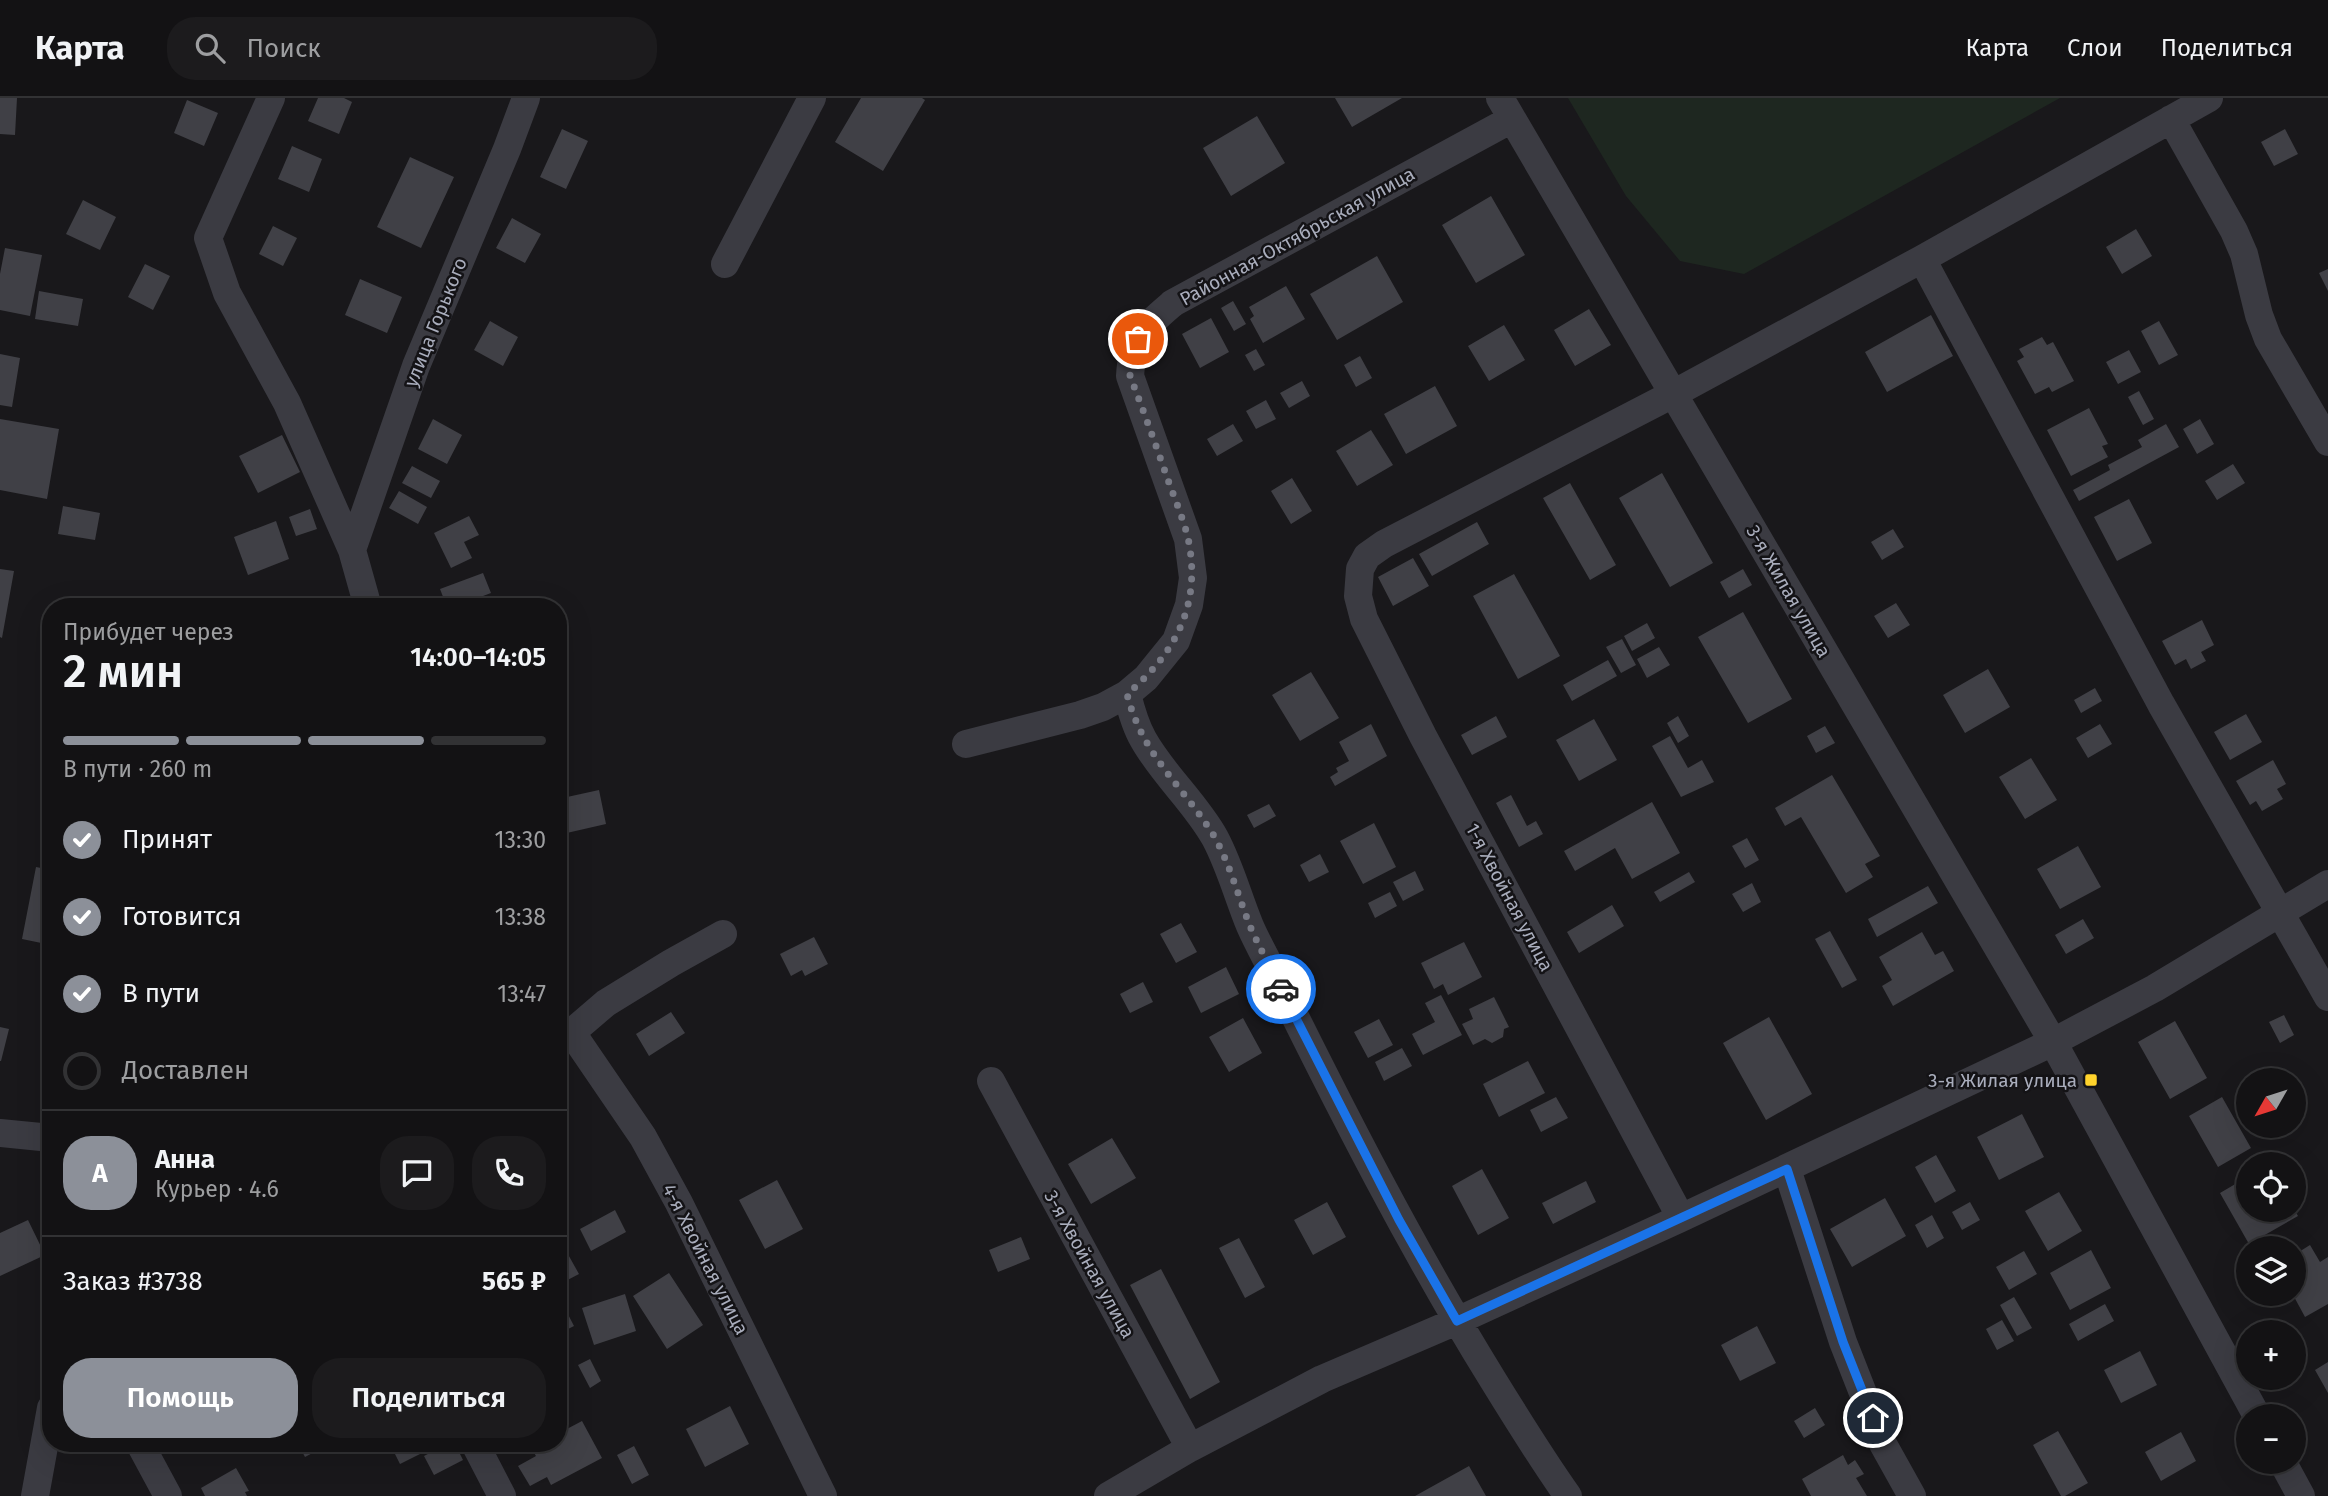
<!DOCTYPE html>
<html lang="ru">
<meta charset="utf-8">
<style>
body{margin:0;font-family:"Fira Sans",sans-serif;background:#1c1b1d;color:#f1f3f6;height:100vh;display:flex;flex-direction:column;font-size:26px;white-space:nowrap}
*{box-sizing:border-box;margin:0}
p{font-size:23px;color:#9d9ea0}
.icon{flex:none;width:38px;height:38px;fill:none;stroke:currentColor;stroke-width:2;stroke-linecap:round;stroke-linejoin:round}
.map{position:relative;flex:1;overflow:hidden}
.drawer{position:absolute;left:42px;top:500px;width:525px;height:854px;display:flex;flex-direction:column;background:#131214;border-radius:28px;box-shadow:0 7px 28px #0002,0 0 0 2px #323234}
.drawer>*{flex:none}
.needle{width:46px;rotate:231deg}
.fabs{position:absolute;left:2236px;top:970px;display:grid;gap:14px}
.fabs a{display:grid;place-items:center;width:70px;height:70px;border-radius:50%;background:#131214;box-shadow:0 7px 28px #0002,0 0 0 2px #323234;font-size:35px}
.pin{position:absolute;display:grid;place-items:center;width:60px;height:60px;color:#fff;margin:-30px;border:4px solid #fff;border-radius:50%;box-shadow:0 2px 7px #0007}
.courier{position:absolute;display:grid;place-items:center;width:70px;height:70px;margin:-35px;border:5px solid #1a73e8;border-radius:50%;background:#fff;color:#222;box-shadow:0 2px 9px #0007}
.overview em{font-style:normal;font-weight:600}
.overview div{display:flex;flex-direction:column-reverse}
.overview{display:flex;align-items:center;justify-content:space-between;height:119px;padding:0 21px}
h1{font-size:46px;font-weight:600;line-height:52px}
.bar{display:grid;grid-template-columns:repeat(4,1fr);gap:10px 7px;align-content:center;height:84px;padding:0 21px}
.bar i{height:9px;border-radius:5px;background:#323234}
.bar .selected{background:#8c9099}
.bar p{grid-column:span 4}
.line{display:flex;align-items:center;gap:18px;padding:0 21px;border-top:2px solid #323234}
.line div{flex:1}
.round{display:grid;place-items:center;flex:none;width:74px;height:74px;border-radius:28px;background:#1c1b1d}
ol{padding:0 21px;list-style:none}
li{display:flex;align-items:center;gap:21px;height:77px}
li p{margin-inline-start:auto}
li .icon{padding:7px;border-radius:50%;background:#8c9099;color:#fff;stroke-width:4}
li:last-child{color:#9d9ea0}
li i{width:38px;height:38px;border:4px solid #323234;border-radius:50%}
.primary-button{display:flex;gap:14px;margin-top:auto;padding:14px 21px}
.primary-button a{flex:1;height:80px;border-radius:28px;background:#8c9099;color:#fff;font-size:28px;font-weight:600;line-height:80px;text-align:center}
.primary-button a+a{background:#1c1b1d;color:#f1f3f6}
header{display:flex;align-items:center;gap:42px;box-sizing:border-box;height:98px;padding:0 35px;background:#131214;border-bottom:2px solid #323234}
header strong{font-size:33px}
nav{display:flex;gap:38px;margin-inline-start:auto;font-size:24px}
.search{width:490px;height:63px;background:#1c1b1d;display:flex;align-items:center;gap:18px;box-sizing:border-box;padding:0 24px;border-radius:28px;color:#9d9ea0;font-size:26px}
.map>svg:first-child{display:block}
</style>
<header>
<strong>Карта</strong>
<div class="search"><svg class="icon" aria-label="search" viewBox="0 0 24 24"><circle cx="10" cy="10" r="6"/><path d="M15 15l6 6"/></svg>Поиск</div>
<nav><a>Карта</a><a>Слои</a><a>Поделиться</a></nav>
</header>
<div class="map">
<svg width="2328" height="1398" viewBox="0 0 2328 1398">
<rect width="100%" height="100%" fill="#19181b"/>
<!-- green -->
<path fill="#1e2720" d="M 1568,0 L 2060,0 L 1744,176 L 1680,163 L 1626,98 Z"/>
<!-- building -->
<path fill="#404046" d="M 0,0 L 17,0 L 15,37 L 0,36 Z
M 318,0 L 344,0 L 352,4 L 339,36 L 308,23 Z
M 861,0 L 922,0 L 925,2 L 883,73 L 835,44 Z
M 1335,0 L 1402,0 L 1352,29 Z
M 187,2 L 218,15 L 204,48 L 174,35 Z
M 1257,18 L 1285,65 L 1231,98 L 1203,50 Z
M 562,31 L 588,43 L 566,91 L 540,79 Z
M 2285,31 L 2298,56 L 2274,68 L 2261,44 Z
M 292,48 L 322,61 L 309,94 L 278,81 Z
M 410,59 L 454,79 L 421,150 L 377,129 Z
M 1491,98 L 1525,157 L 1476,185 L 1442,127 Z
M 83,102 L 116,119 L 100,152 L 66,136 Z
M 512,120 L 541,136 L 525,165 L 496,150 Z
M 273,128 L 297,140 L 283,168 L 259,156 Z
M 2136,131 L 2152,158 L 2122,176 L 2106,149 Z
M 5,150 L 42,157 L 30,218 L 0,212 L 0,176 Z
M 1377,158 L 1403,204 L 1337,242 L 1310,196 Z
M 145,166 L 170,178 L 153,212 L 128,199 Z
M 2328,171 L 2328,193 L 2319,175 Z
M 360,181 L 402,199 L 387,235 L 345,217 Z
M 1286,188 L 1305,221 L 1263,245 L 1250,221 L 1254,218 L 1249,209 Z
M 39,193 L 83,201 L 78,228 L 35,221 Z
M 1233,203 L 1246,226 L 1234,233 L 1221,210 Z
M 1589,211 L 1611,247 L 1575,268 L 1554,232 Z
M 1931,217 L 1953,258 L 1887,294 L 1865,254 Z
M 1211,220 L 1229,254 L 1200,270 L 1182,236 Z
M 490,223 L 518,239 L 503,268 L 474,252 Z
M 2159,223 L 2178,257 L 2159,267 L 2141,233 Z
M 1504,227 L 1525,262 L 1489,283 L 1468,248 Z
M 2042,239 L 2047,247 L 2053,244 L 2074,283 L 2052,294 L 2049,289 L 2035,296 L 2017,263 L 2024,259 L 2019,251 Z
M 1256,251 L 1265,267 L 1254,273 L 1245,257 Z
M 2129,252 L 2141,274 L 2118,286 L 2106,264 Z
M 0,256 L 20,260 L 12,309 L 0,307 Z
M 1360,258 L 1372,280 L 1356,289 L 1344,267 Z
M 1302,283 L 1310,298 L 1289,310 L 1280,295 Z
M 1435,288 L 1457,328 L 1406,356 L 1384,316 Z
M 2139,293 L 2154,321 L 2143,327 L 2128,299 Z
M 1266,302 L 1276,321 L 1256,331 L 1246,313 Z
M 2089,310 L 2108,346 L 2102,348 L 2108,359 L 2071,378 L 2047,332 Z
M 0,321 L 59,331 L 47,401 L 0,392 Z
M 433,321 L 462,337 L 447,366 L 418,351 Z
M 2200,321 L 2214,346 L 2197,356 L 2183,331 Z
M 1233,326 L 1243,343 L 1217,358 L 1207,341 Z
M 2166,326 L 2179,349 L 2079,403 L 2073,392 L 2110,372 L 2108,367 L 2142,349 L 2138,342 Z
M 1371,332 L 1393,367 L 1357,388 L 1336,353 Z
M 282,337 L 300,374 L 258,395 L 239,358 Z
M 2233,366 L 2245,385 L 2217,402 L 2205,383 Z
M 412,368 L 440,383 L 431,400 L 402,385 Z
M 1662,375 L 1713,465 L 1670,489 L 1619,400 Z
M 1292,380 L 1312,413 L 1291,426 L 1271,393 Z
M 1570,385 L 1616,467 L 1590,482 L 1543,400 Z
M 399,393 L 427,409 L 418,426 L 389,410 Z
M 2129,401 L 2152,445 L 2117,463 L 2094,419 Z
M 63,408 L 100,415 L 95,442 L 58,436 Z
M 310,411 L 317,431 L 296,438 L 289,419 Z
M 469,418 L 479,437 L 464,444 L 472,460 L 451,470 L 434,435 Z
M 276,423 L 289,461 L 248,477 L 234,439 Z
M 1477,424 L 1489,446 L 1432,478 L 1419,456 Z
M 1893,431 L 1904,449 L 1882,462 L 1871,444 Z
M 1413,460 L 1429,488 L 1393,508 L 1378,479 Z
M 0,471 L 14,473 L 2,540 L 0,539 Z
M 1743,471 L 1752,487 L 1729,500 L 1720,484 Z
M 483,475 L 491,495 L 454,509 L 447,509 L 440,491 Z
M 1514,476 L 1560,558 L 1518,581 L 1473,498 Z
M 1896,505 L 1910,527 L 1888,540 L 1874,518 Z
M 1743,514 L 1792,601 L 1748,625 L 1698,539 Z
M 2202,522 L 2214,547 L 2201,554 L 2206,563 L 2191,571 L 2186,561 L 2175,567 L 2162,543 Z
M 1647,525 L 1655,540 L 1632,553 L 1624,538 Z
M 1622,541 L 1636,567 L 1621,575 L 1606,549 Z
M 1659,549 L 1670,567 L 1647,580 L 1637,561 Z
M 1608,562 L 1617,578 L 1572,603 L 1563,587 Z
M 1988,571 L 2010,609 L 1965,635 L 1943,597 Z
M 1311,574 L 1339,620 L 1300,643 L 1272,597 Z
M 2095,590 L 2102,603 L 2081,615 L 2074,602 Z
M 2246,616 L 2262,644 L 2230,662 L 2214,634 Z
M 1496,618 L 1507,639 L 1472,657 L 1461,637 Z
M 1678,618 L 1689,638 L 1678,645 L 1667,625 Z
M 1594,621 L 1617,662 L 1579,683 L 1556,642 Z
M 1371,626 L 1387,658 L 1335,688 L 1330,679 L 1338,674 L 1336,670 L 1349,663 L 1339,644 Z
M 2100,626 L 2112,646 L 2088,660 L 2076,640 Z
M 1825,628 L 1835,645 L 1816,655 L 1807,638 Z
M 1670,638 L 1688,670 L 1702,662 L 1714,684 L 1681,699 L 1652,648 Z
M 2031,660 L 2057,702 L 2025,721 L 1999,679 Z
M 2273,662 L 2286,686 L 2277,691 L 2283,701 L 2262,713 L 2256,703 L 2250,707 L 2236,683 Z
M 1832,677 L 1880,758 L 1865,766 L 1873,779 L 1846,795 L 1801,719 L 1785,728 L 1775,710 Z
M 599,692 L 606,726 L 558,737 L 558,701 Z
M 1511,697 L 1527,728 L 1536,723 L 1543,736 L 1519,749 L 1496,705 Z
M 1652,704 L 1680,755 L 1632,781 L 1615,750 L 1575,773 L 1564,753 Z
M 1269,706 L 1276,718 L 1254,730 L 1247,717 Z
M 1374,725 L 1396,769 L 1363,786 L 1340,743 Z
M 1747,740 L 1759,762 L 1745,770 L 1732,748 Z
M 2078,748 L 2101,789 L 2060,811 L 2037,771 Z
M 1320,756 L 1329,774 L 1309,784 L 1300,767 Z
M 36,769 L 51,772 L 51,847 L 22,841 Z
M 1415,773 L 1424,792 L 1403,803 L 1393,784 Z
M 1689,774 L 1695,784 L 1660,804 L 1654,794 Z
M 1752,785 L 1761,804 L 1743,814 L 1732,796 Z
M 1928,788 L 1938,805 L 1877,839 L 1868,821 Z
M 1390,794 L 1397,808 L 1375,820 L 1368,805 Z
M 1612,807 L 1624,828 L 1579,855 L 1567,834 Z
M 2083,821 L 2094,840 L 2066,856 L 2055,837 Z
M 1181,825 L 1197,854 L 1176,865 L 1160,836 Z
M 1830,833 L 1857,882 L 1842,890 L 1815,841 Z
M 1922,834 L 1935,857 L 1943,853 L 1954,873 L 1893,908 L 1882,888 L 1892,882 L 1879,859 Z
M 814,839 L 828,866 L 805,878 L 802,872 L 791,878 L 780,856 Z
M 1464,844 L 1482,879 L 1448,897 L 1443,886 L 1434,891 L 1421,865 Z
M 1226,869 L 1239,896 L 1201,915 L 1188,889 Z
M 1143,884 L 1153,904 L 1130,915 L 1120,896 Z
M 1441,897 L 1462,937 L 1423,957 L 1412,936 L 1435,924 L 1425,905 Z
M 1494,899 L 1509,929 L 1504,931 L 1503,939 L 1492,945 L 1485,941 L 1473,947 L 1462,926 L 1473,921 L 1469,911 Z
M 671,914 L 685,935 L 649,958 L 636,936 Z
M 2284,917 L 2294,937 L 2280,945 L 2269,924 Z
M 1769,919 L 1812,996 L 1766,1022 L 1723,945 Z
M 1243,920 L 1262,955 L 1229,974 L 1209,939 Z
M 1379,921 L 1393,947 L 1368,960 L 1354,934 Z
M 2175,923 L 2207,980 L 2170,1001 L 2138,944 Z
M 0,929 L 9,931 L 1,963 L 0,963 Z
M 1402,950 L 1412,968 L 1384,983 L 1375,964 Z
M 1528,963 L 1545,995 L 1499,1019 L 1483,986 Z
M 1556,999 L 1568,1020 L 1541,1034 L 1530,1012 Z
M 2222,999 L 2251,1050 L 2218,1069 L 2189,1018 Z
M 2022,1016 L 2044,1059 L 1999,1082 L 1977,1039 Z
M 1112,1040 L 1136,1080 L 1091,1106 L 1068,1066 Z
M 1936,1057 L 1956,1093 L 1935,1105 L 1915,1069 Z
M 1482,1071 L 1509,1120 L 1478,1137 L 1452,1088 Z
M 2249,1078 L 2249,1111 L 2294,1111 L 2298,1118 L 2249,1146 L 2220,1095 Z
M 777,1082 L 803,1131 L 765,1151 L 739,1102 Z
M 1586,1083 L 1596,1104 L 1553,1126 L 1542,1105 Z
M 2059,1094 L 2082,1133 L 2048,1153 L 2025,1113 Z
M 1885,1100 L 1906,1138 L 1852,1169 L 1830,1131 Z
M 1327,1104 L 1346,1139 L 1313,1157 L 1294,1122 Z
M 1970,1104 L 1980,1122 L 1962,1132 L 1952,1114 Z
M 615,1112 L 626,1134 L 591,1153 L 580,1131 Z
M 1932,1117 L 1944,1140 L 1927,1150 L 1915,1127 Z
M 28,1122 L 45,1157 L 0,1178 L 0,1135 Z
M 1021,1139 L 1030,1161 L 998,1174 L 989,1152 Z
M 1239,1140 L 1265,1189 L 1245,1200 L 1219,1150 Z
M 2310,1147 L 2320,1164 L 2328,1159 L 2328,1206 L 2305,1219 L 2292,1195 L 2294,1195 L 2294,1157 Z
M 565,1151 L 579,1176 L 558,1187 L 558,1155 Z
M 2091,1152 L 2111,1190 L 2070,1212 L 2050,1175 Z
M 2024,1153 L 2037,1176 L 2009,1192 L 1996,1169 Z
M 1161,1171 L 1220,1284 L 1190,1301 L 1130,1187 Z
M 669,1175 L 703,1227 L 667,1251 L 633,1198 Z
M 625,1196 L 636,1233 L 594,1247 L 582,1210 Z
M 558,1197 L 574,1228 L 558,1236 Z
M 2014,1199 L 2032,1230 L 2017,1238 L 2000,1207 Z
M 2105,1206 L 2114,1223 L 2078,1243 L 2069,1226 Z
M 2002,1222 L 2014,1243 L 1997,1252 L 1986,1231 Z
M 1757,1228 L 1776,1265 L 1740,1283 L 1721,1247 Z
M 2140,1253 L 2157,1287 L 2121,1305 L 2104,1272 Z
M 590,1261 L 601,1283 L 590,1290 L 578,1267 Z
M 2328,1264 L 2328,1295 L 2315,1272 Z
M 730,1308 L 749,1346 L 705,1369 L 686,1331 Z
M 1815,1310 L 1825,1327 L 1804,1340 L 1794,1323 Z
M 582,1323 L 602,1360 L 551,1387 L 547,1379 L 530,1388 L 518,1368 L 536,1358 L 531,1350 L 538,1346 L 558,1346 L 558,1329 L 562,1328 L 565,1332 Z
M 2058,1333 L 2088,1385 L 2065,1398 L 2061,1398 L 2033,1347 Z
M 2181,1334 L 2196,1363 L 2161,1383 L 2145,1354 Z
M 298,1346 L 317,1346 L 320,1351 L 305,1359 Z
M 414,1346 L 420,1356 L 400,1366 L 395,1356 Z
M 447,1346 L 455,1346 L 463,1362 L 434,1377 L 424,1358 Z
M 634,1348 L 649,1377 L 632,1386 L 617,1357 Z
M 1843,1357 L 1848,1367 L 1855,1362 L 1864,1376 L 1856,1380 L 1867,1398 L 1811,1398 L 1802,1381 Z
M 1469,1368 L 1486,1398 L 1415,1398 Z
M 236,1370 L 249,1393 L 245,1394 L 247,1398 L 205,1398 L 201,1390 Z"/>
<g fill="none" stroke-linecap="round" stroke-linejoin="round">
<!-- minor -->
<path stroke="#3b3b42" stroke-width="28" d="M 271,0 L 208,140 L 227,195 L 287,305 L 352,452 L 368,509
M 1500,0 L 2053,944 L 2257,1318
M 2171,21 L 2234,133 L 2244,156 L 2259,217 L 2268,241 L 2328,344
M 1922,161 L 2161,606 L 2328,899
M 725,166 L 812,0
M 352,452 L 416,268 L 507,51 L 526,0
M 1127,596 C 1131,612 1135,627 1143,641 C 1163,677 1195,704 1215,740 C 1230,768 1238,799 1250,828 C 1257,844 1266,860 1274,876 C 1342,1014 1412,1151 1493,1282 C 1517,1321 1541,1360 1568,1398
M 966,646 L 1080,617 L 1103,609 L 1127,596 L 1146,580 L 1176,543 L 1189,507 L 1193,480 L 1188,441 L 1130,278 C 1132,239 1145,229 1173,205 L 1512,21
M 572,935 L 643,1039 L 679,1105 L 823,1398
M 558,946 L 606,905 L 671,865 L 723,836
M 991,983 L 1190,1350
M 0,1035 L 51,1040
M 1787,1071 L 1843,1244 L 1883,1346 L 1912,1398
M 1681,1120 L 1423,638 L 1364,521 L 1358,498 L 1360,471 L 1367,458 L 1384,446 L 1673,296 L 1922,161 L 2209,0
M 140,1346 L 168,1398
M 475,1346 L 502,1398
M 2282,1363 L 2301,1398
M 35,1398 L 51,1310
M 1108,1398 L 1190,1350 L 1322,1281 L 1457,1223 L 1681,1120 L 2053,944 L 2155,890 L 2328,786"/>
</g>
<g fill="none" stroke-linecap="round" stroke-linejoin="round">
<!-- done -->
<path stroke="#777984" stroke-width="7" stroke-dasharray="0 12.6" d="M 1138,241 L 1131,256 L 1130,278 C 1143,311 1155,345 1167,379 C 1174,399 1183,420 1188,440 C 1202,506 1176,555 1127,596 C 1143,659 1182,686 1214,738 C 1230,766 1238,798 1250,828 C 1259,849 1271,870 1281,891"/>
<!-- route -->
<path stroke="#1a73e8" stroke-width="9" d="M 1281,891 L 1399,1122 L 1457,1223 L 1787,1071 L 1843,1244 L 1873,1320"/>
</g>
<!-- markers -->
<rect fill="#ffd32c" stroke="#141316" stroke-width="2.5" x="2084" y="975" width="14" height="14" rx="3.5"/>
<g text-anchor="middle" stroke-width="5" stroke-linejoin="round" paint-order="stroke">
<!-- street labels -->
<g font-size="19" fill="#a9adbc" stroke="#141316">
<text transform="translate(1297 138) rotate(-29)" y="7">Районная-Октябрьская улица</text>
<text transform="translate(435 224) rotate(-68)" y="7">улица Горького</text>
<text transform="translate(1789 493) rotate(60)" y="7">3-я Жилая улица</text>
<text transform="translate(1510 799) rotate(62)" y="7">1-я Хвойная улица</text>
<text transform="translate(706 1161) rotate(63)" y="7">4-я Хвойная улица</text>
<text transform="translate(1090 1166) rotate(61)" y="7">3-я Хвойная улица</text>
</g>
<!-- poi labels -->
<g font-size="19" fill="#a9adbc" stroke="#141316" text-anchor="end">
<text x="2077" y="989">3-я Жилая улица</text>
</g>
</g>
</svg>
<div class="fabs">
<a><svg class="needle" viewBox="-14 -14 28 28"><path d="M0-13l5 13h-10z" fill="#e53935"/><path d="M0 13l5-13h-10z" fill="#9d9ea0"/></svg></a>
<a><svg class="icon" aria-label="locate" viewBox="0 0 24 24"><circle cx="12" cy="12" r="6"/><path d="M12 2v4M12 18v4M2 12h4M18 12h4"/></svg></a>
<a><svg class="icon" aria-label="layers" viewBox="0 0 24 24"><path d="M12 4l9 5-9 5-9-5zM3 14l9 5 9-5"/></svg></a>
<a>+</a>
<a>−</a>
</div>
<div class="pin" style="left:1138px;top:241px;background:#ea580c"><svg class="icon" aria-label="bag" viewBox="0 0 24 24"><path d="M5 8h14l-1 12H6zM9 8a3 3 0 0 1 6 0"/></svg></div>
<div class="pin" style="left:1873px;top:1320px;background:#1f2937"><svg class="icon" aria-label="home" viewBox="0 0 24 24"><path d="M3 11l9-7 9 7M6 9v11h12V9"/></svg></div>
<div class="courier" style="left:1281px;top:891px"><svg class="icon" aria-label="car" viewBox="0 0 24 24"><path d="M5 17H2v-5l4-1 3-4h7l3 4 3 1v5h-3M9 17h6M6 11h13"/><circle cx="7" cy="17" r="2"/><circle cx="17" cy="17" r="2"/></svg></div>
<section class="drawer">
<div class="overview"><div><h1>2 мин</h1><p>Прибудет через</p></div><em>14:00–14:05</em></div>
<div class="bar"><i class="selected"></i><i class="selected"></i><i class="selected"></i><i></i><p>В пути · 260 m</p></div>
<ol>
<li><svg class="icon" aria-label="check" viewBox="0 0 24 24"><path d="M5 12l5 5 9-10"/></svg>Принят<p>13:30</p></li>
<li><svg class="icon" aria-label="check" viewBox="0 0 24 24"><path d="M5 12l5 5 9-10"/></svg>Готовится<p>13:38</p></li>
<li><svg class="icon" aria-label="check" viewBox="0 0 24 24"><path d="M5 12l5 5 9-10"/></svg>В пути<p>13:47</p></li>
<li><i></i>Доставлен</li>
</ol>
<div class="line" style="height:126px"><b class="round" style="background:#8c9099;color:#fff">А</b><div><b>Анна</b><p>Курьер · 4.6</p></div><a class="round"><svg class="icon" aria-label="chat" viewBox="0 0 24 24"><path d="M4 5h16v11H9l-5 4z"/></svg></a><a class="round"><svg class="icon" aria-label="phone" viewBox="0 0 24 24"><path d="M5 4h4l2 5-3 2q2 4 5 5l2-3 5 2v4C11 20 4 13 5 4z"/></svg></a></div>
<div class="line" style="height:91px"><div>Заказ #3738</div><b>565 ₽</b></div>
<div class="primary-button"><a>Помощь</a><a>Поделиться</a></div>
</section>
</div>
